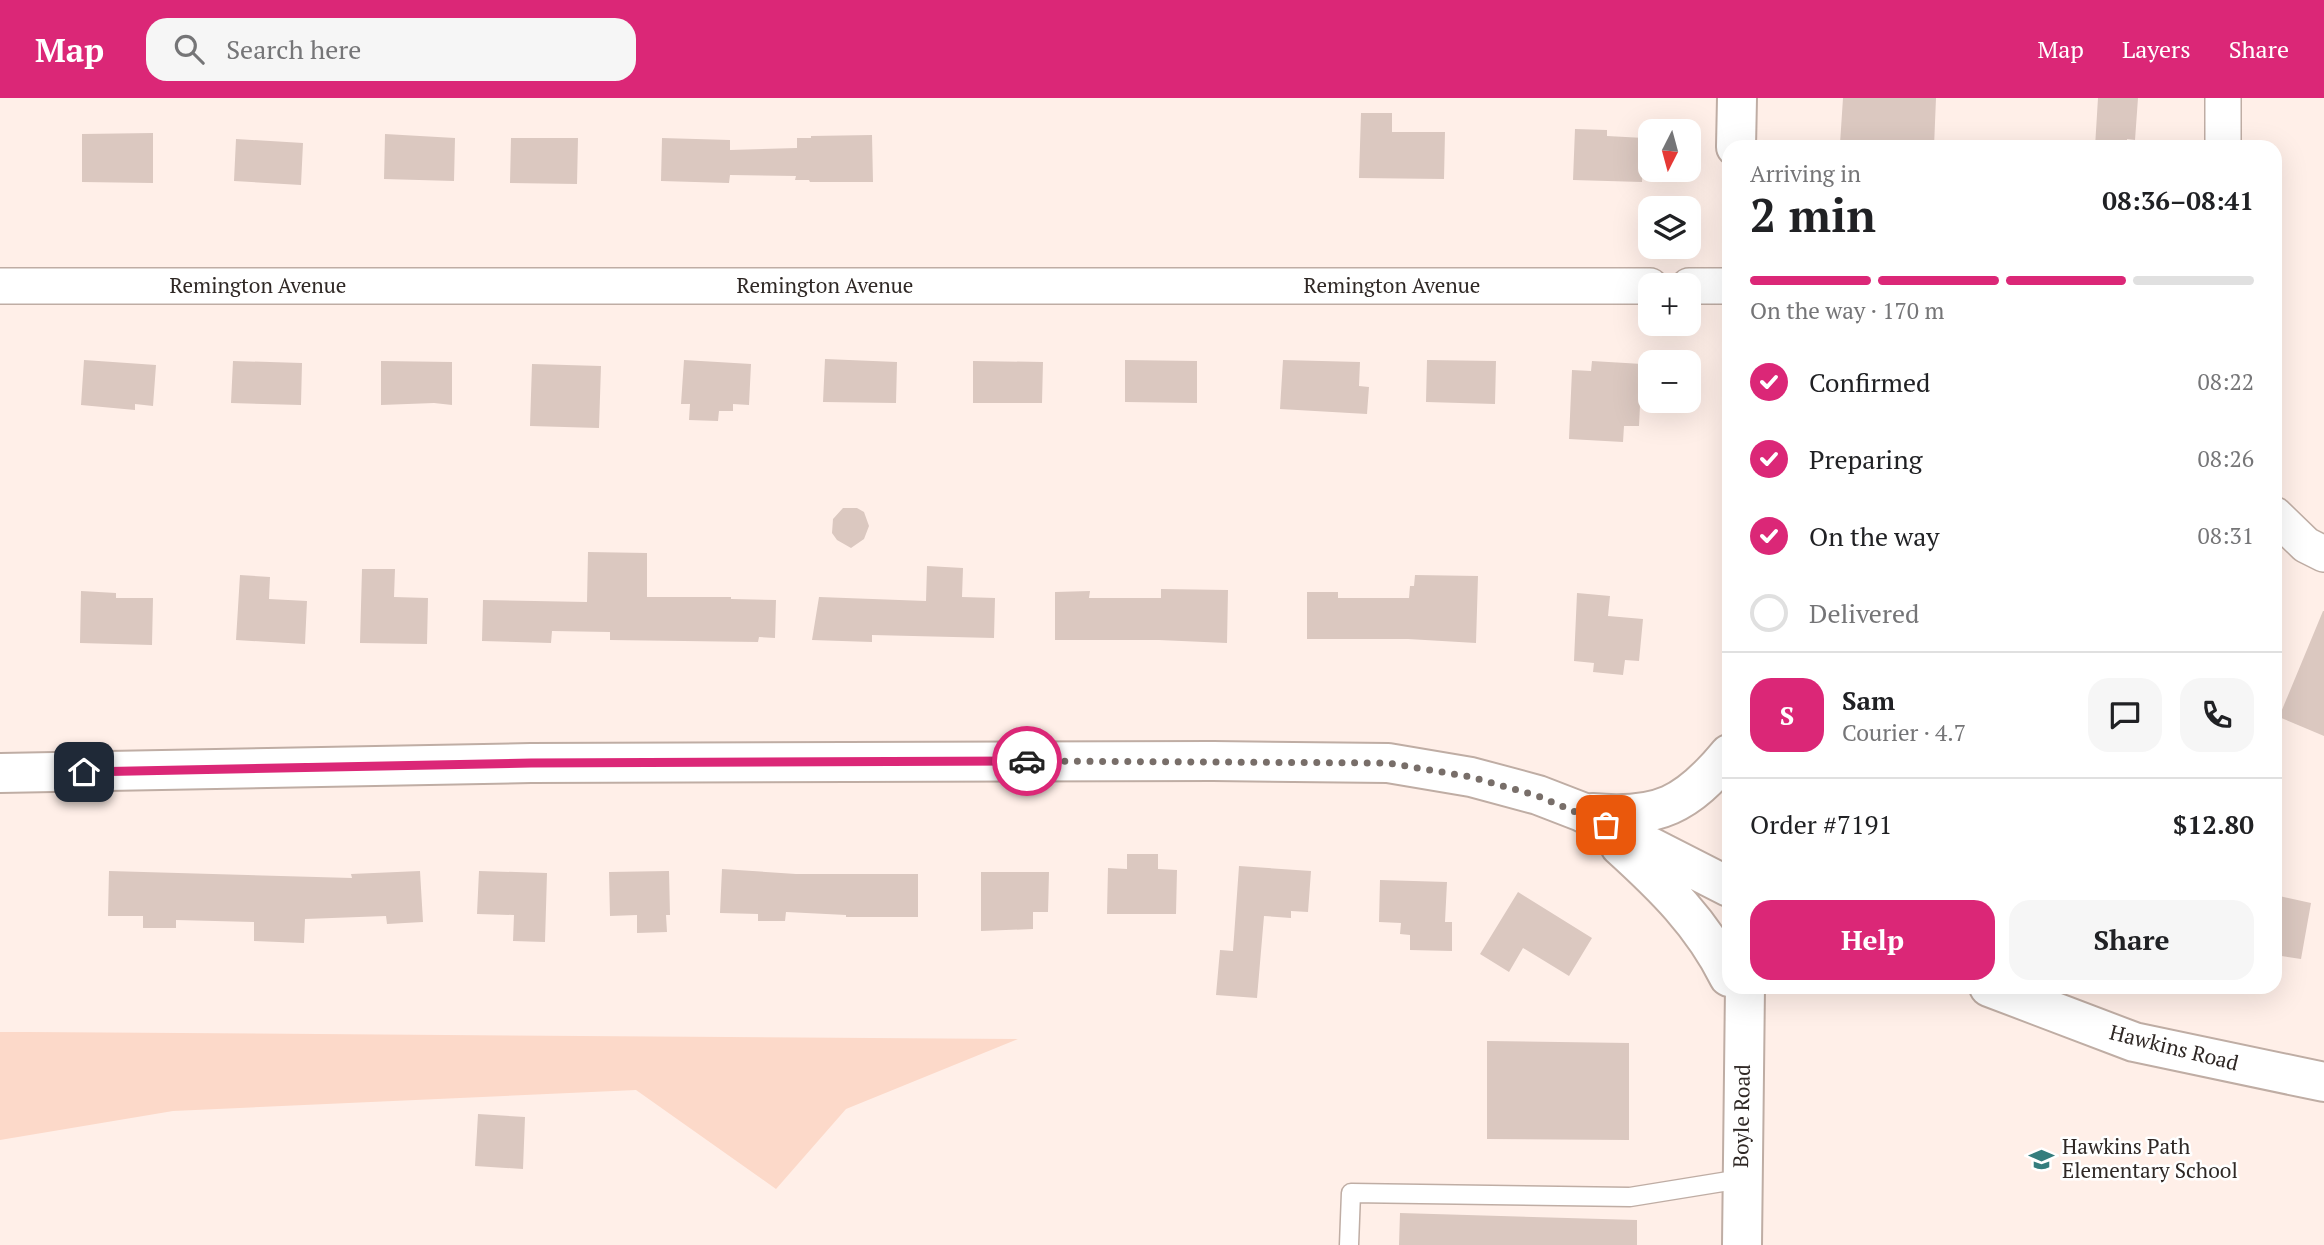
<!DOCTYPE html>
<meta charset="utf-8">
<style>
body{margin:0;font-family:"PT Serif",serif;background:#f6f6f6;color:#202124;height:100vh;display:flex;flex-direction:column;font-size:26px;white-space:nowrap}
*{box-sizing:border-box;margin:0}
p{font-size:23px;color:#757577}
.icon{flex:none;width:38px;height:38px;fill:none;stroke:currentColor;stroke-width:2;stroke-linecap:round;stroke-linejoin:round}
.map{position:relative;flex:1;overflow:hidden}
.details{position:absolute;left:1722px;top:42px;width:560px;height:854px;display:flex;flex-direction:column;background:#fff;border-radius:21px;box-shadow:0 7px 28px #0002}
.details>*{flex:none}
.needle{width:46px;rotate:186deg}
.fabs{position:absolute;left:1638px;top:21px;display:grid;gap:14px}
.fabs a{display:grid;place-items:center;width:63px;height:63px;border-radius:14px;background:#fff;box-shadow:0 7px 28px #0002;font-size:35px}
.pin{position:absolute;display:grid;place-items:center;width:60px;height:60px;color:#fff;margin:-30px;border-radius:14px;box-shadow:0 4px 10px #0006}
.courier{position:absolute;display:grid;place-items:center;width:70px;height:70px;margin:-35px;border:5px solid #db2777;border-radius:50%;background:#fff;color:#222;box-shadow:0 2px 9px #0007}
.summary em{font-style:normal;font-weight:600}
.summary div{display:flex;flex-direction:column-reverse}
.summary{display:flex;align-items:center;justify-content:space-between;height:119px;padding:0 28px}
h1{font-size:46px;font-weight:600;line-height:52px}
.bar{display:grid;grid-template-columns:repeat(4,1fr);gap:10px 7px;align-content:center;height:84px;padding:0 28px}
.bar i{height:9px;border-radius:5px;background:#e0e0e0}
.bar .on{background:#db2777}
.bar p{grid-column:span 4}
.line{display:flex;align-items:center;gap:18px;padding:0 28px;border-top:2px solid #e0e0e0}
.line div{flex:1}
.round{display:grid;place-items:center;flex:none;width:74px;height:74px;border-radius:21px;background:#f6f6f6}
ol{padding:0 28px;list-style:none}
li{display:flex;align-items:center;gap:21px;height:77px}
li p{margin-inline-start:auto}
li .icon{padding:7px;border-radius:50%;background:#db2777;color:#fff;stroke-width:4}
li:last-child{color:#757577}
li i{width:38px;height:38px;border:4px solid #e0e0e0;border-radius:50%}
.button{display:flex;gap:14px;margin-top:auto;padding:14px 28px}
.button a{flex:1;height:80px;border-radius:21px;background:#db2777;color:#fff;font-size:28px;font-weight:600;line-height:80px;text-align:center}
.button a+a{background:#f6f6f6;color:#202124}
header{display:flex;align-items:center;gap:42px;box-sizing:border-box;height:98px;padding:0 35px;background:#db2777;color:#fff}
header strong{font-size:33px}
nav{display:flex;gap:38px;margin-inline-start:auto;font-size:24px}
.search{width:490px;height:63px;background:#f6f6f6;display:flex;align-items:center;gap:18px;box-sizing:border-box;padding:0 24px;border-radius:21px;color:#757577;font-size:26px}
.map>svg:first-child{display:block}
</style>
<header>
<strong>Map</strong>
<div class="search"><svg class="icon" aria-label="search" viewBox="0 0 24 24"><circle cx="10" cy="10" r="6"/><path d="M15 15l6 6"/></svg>Search here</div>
<nav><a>Map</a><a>Layers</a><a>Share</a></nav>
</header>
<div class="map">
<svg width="2324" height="1147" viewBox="0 0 2324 1147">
<rect width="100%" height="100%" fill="#ffefe8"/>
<!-- green -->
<path fill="#fcd9c9" d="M 0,934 L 28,934 L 1018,941 L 846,1011 L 776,1091 L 636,992 L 173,1013 L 0,1042 Z"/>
<!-- building -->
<path fill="#dbc8c0" d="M 1843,0 L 1936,0 L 1934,49 L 1840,46 Z
M 2098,0 L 2138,0 L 2135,42 L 2127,41 L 2127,49 L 2095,49 Z
M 1361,15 L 1392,15 L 1392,34 L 1445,34 L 1444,81 L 1359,80 Z
M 1575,31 L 1607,32 L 1607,38 L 1644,40 L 1642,84 L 1573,82 Z
M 153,35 L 153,85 L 82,84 L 82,36 Z
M 385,36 L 455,40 L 454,83 L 384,81 Z
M 872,37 L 873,84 L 810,84 L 809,82 L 795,82 L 796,78 L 730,77 L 729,85 L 661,83 L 662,40 L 730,42 L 730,52 L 797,50 L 797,40 L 811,40 L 811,38 Z
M 511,40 L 578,40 L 577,86 L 510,85 Z
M 236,41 L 303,45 L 301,87 L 234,83 Z
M 825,261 L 897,264 L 896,305 L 823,304 Z
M 84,262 L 156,267 L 153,308 L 135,306 L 135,312 L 81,307 Z
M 684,262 L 751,266 L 749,307 L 733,306 L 733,313 L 719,313 L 718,323 L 689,322 L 690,306 L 681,306 Z
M 1125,262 L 1197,263 L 1197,305 L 1125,304 Z
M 1283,262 L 1360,264 L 1359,288 L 1369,289 L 1367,316 L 1280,311 Z
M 1427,262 L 1496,263 L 1495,306 L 1426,304 Z
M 233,263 L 302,265 L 301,307 L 231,305 Z
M 381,263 L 452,264 L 452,307 L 434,305 L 381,307 Z
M 973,263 L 1043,264 L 1042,305 L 973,305 Z
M 1592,263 L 1642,266 L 1639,328 L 1624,328 L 1623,344 L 1569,341 L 1572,272 L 1591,273 Z
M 532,266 L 601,268 L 599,330 L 530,328 Z
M 843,410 L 857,410 L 864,414 L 869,428 L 864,441 L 851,450 L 837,442 L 832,435 L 833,421 Z
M 588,454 L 647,455 L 647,499 L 731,499 L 731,501 L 776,502 L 775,540 L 759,539 L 758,544 L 610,542 L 610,534 L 552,533 L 551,545 L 482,543 L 483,502 L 587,504 Z
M 927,468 L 963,470 L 962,499 L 995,500 L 994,540 L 872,537 L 872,544 L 812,542 L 819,499 L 926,503 Z
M 362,471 L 395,471 L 394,499 L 428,500 L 427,546 L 360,545 Z
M 240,477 L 270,479 L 269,501 L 307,503 L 305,546 L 236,542 Z
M 1415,477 L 1478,478 L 1476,545 L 1408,541 L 1307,541 L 1307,494 L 1338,494 L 1338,500 L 1409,500 L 1410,488 L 1414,488 Z
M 1161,491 L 1228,492 L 1227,545 L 1159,542 L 1055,542 L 1055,494 L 1090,493 L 1089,500 L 1161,500 Z
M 81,493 L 116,495 L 116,500 L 153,500 L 152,547 L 80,545 Z
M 1577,495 L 1610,498 L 1608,518 L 1643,521 L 1639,563 L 1625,562 L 1623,577 L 1593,574 L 1594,565 L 1574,563 Z
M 2323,513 L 2324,513 L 2324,638 L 2279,619 Z
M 1127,756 L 1158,756 L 1158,771 L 1177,772 L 1176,816 L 1107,816 L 1108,770 L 1127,771 Z
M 1239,768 L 1311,773 L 1308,814 L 1291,813 L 1291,820 L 1264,818 L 1257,900 L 1216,897 L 1220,852 L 1233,853 Z
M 722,771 L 796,776 L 918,776 L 918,819 L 846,819 L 846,817 L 786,814 L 785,823 L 758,823 L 758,816 L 720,815 Z
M 109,773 L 352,780 L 351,776 L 420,773 L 423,824 L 387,826 L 386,818 L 305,821 L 304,845 L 254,843 L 254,824 L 176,822 L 176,830 L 143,830 L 143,818 L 108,818 Z
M 479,773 L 547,775 L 545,844 L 513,843 L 514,817 L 477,816 Z
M 669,773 L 670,817 L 666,817 L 667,834 L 637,835 L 637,817 L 610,818 L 609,774 Z
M 981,774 L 1049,774 L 1048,814 L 1033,814 L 1033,831 L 981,833 Z
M 1380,782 L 1447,784 L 1445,824 L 1452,824 L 1452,853 L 1410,852 L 1410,837 L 1400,836 L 1401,825 L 1379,824 Z
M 1518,794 L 1592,840 L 1569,878 L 1523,850 L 1509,874 L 1480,856 Z
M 2275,797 L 2311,805 L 2301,861 L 2275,857 Z
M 1487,943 L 1629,945 L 1629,1042 L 1487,1041 Z
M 478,1016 L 525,1019 L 523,1071 L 475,1068 Z
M 1400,1115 L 1637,1122 L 1637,1147 L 1399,1147 Z"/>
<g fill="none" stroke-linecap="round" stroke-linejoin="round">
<defs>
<path id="lane" d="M 1349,1147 L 1351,1095 L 1630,1099 L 1741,1081"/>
<path id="street" d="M 2223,0 L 2223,49
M 0,188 L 1650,188
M 1689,188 L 1729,188
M 2275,417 L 2306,447 L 2324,456"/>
<path id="secondary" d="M 1736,49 L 1737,0
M 0,675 L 531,665 L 1213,663 L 1388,665 L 1471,679 L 1538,697 L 1582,714 L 1729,789
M 1592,715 C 1659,721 1687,707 1729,656
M 1620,748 C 1664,788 1702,825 1729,879
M 1989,889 L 2134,944 L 2324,984
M 1742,1147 L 1745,889"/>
</defs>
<!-- lane casing -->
<use href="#lane" stroke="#bfada4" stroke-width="21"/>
<!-- street casing -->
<use href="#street" stroke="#bfada4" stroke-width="38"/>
<!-- secondary casing -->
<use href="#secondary" stroke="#bfada4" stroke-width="42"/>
<!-- lane -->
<use href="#lane" stroke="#fff" stroke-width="18"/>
<!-- street -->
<use href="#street" stroke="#fff" stroke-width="35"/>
<!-- secondary -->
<use href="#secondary" stroke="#fff" stroke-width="38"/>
</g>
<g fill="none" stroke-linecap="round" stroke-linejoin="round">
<!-- done -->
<path stroke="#786e69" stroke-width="7" stroke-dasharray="0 12.6" d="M 1027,663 L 1388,665 L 1471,679 L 1538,698 L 1606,727"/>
<!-- route -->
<path stroke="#db2777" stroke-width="9" d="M 84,674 L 531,665 L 1027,663"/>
</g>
<!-- icons -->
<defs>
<symbol id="school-bare" viewBox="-9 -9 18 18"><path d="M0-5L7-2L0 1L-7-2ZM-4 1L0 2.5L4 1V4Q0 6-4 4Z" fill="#347d7d" stroke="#fff" stroke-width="2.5" paint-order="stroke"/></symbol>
</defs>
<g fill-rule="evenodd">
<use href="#school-bare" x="2024" y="1044" width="35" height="35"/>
</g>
<g text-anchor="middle" stroke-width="5" stroke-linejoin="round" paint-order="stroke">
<!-- street labels -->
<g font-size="21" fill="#2f2825" stroke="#fff">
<text x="258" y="195">Remington Avenue</text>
<text x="825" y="195">Remington Avenue</text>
<text x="1392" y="195">Remington Avenue</text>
<text transform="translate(2174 950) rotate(14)" y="7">Hawkins Road</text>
<text transform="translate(1742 1018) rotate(-89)" y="7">Boyle Road</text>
</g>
<!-- poi labels -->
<g font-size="21" fill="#2f2825" stroke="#fff" text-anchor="start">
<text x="2062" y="1056">Hawkins Path<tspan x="2062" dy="24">Elementary School</tspan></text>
</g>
</g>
</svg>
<div class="fabs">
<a><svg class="needle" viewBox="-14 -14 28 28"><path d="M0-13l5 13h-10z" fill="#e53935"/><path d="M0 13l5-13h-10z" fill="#757577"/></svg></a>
<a><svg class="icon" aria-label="layers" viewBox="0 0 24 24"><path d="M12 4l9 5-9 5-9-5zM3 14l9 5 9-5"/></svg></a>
<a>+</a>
<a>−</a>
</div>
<div class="pin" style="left:1606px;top:727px;background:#ea580c"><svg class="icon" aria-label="bag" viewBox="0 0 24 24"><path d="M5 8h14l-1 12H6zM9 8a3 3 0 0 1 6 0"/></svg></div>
<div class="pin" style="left:84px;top:674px;background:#1f2937"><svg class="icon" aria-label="home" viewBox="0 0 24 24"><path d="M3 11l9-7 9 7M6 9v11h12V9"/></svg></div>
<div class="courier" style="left:1027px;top:663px"><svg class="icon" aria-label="car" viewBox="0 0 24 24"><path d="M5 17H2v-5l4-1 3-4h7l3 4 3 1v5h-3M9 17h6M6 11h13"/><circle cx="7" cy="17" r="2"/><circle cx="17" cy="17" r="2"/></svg></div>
<section class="details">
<div class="summary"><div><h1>2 min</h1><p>Arriving in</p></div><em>08:36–08:41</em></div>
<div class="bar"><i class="on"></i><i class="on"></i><i class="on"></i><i></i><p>On the way · 170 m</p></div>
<ol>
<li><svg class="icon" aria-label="check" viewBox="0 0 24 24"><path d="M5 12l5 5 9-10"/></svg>Confirmed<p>08:22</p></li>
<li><svg class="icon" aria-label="check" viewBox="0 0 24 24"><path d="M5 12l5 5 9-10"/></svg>Preparing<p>08:26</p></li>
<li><svg class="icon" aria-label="check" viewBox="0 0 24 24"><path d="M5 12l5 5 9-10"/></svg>On the way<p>08:31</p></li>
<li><i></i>Delivered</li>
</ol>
<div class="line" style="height:126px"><b class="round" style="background:#db2777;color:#fff">S</b><div><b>Sam</b><p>Courier · 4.7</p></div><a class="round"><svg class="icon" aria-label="chat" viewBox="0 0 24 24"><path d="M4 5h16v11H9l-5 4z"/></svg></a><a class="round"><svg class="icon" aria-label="phone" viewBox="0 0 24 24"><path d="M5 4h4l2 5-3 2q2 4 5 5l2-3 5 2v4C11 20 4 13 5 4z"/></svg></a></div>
<div class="line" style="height:91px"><div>Order #7191</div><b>$12.80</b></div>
<div class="button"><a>Help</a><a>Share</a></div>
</section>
</div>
